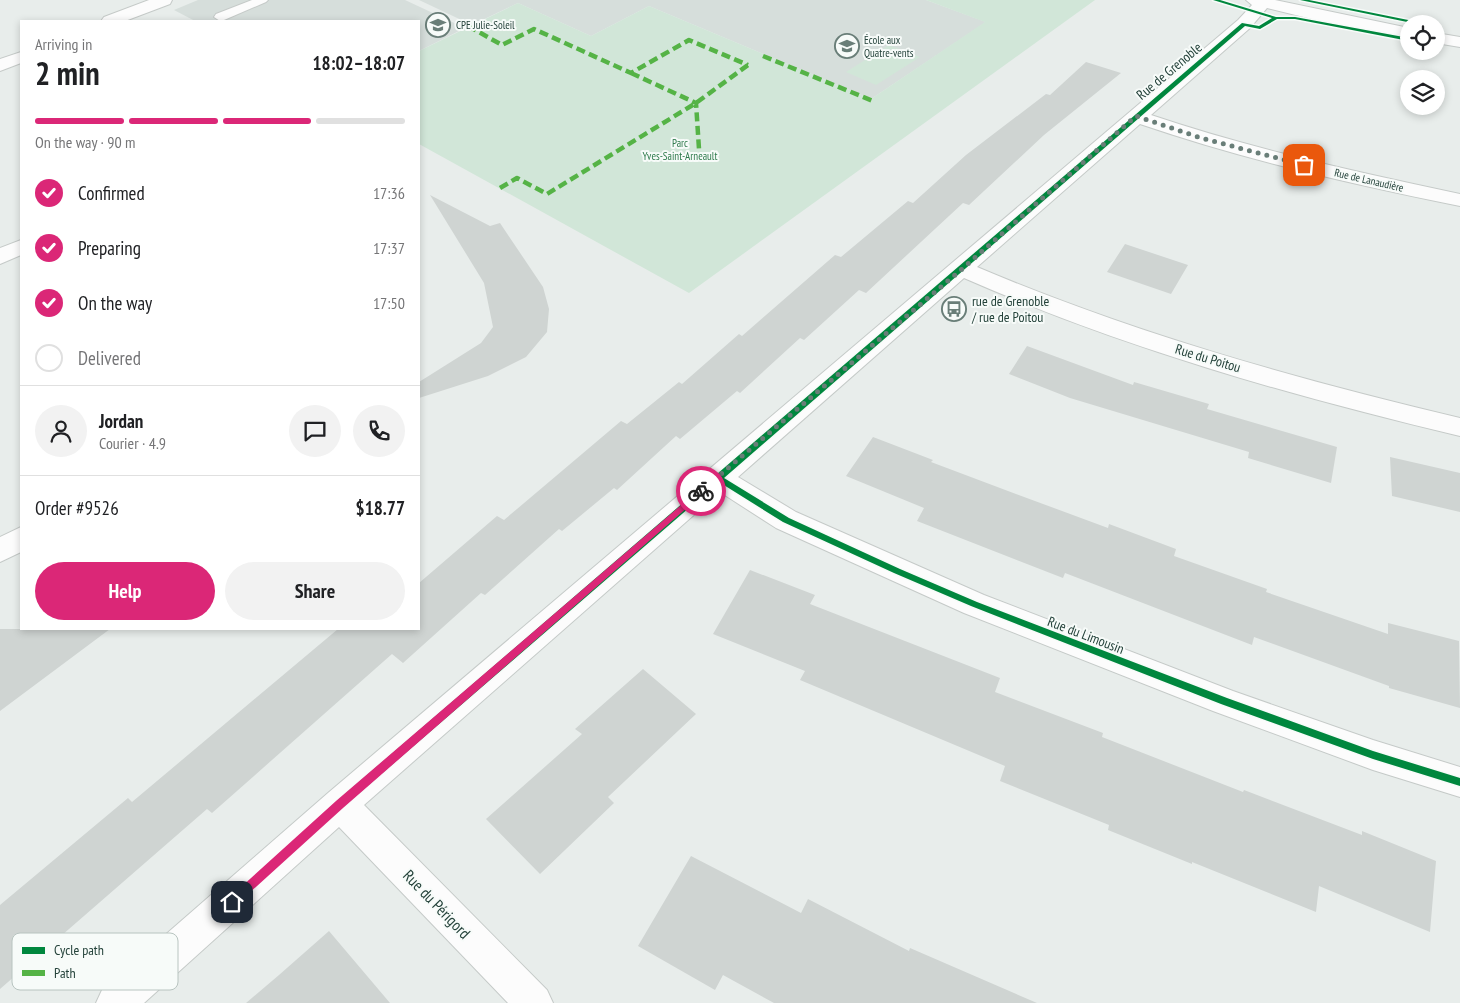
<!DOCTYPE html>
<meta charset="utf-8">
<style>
body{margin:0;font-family:"PT Sans Narrow",sans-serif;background:#f2f2f2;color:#202124;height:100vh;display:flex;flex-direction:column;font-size:19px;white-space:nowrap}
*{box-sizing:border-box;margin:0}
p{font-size:16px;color:#757577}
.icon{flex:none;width:28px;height:28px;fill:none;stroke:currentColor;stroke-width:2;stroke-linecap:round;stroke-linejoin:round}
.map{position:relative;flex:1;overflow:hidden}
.side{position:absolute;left:20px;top:20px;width:400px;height:610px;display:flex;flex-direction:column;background:#fff;border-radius:0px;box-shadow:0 2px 8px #0003}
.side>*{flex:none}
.fabs{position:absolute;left:1400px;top:15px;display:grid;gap:10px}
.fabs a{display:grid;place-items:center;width:45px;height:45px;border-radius:50%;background:#fff;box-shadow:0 2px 8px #0003;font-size:25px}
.pin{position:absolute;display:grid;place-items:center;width:42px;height:42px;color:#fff;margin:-21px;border-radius:10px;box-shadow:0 2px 8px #0006}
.courier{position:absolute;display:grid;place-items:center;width:50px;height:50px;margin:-25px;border:4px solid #db2777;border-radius:50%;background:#fff;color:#222;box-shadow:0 1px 6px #0007}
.headline em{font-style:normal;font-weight:700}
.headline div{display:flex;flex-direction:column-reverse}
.headline{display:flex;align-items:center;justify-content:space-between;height:85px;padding:0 15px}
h1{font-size:32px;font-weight:700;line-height:38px}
.bar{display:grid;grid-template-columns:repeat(4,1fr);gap:8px 5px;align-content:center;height:60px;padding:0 15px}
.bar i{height:6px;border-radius:4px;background:#e0e0e0}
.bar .current{background:#db2777}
.bar p{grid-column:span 4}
.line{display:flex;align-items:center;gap:12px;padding:0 15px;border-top:1px solid #e0e0e0}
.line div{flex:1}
.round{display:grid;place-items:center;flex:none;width:52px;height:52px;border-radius:26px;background:#f2f2f2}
ol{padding:0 15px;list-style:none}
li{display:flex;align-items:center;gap:15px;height:55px}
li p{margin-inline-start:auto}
li .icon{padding:5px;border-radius:50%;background:#db2777;color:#fff;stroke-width:4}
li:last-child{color:#757577}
li i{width:28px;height:28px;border:2px solid #e0e0e0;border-radius:50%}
.action{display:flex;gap:10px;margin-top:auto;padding:10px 15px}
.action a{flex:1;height:58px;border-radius:30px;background:#db2777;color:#fff;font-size:20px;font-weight:700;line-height:58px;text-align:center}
.action a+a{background:#f2f2f2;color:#202124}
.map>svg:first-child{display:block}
</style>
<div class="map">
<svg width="1460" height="1003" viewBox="0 0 1460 1003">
<rect width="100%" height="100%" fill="#e8edeb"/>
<!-- built -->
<path fill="#d6dedb" d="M 198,0 L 405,0 L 465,28 L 419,51 L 419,21 L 195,21 L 174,10 Z
M 419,0 L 926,0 L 986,22 L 871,99 L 649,6 L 591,36 L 518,3 L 472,25 Z"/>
<!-- green -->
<path fill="#d1e6d8" d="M 926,0 L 1095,0 L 689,293 L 419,144 L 419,51 L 518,3 L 591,36 L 649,6 L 871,99 L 985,22 Z
M 889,45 L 920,57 L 876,85 L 846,72 Z"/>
<!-- building -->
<path fill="#cfd4d2" d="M 1086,62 L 1121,73 L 1044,135 L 969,205 L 963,203 L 866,293 L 859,290 L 804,340 L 800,338 L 740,393 L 737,391 L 680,439 L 676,436 L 617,490 L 614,488 L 562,531 L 559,529 L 485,595 L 481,593 L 403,663 L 392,654 L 212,813 L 207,809 L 0,989 L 0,905 L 128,798 L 132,802 L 338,629 L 419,629 L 419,583 L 497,516 L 504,520 L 621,421 L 627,424 L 679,382 L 682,384 L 739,334 L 742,336 L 835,255 L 841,257 L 908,201 L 913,203 L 966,155 L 1046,94 L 1050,95 Z
M 430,195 L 490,226 L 500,223 L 543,287 L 549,309 L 547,332 L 526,357 L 488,376 L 419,398 L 419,382 L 481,343 L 493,327 L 484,283 Z
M 1125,244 L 1188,265 L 1171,294 L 1107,272 Z
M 1027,346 L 1133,385 L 1134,382 L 1209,404 L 1207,409 L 1337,447 L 1331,483 L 1248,458 L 1249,452 L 1070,398 L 1009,374 Z
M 873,437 L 933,460 L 931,462 L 1008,491 L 1108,528 L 1109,524 L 1176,549 L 1174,556 L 1267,589 L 1266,592 L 1388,634 L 1388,623 L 1459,641 L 1460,708 L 1389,688 L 1389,686 L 1254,637 L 1252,645 L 1065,573 L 1063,578 L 917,521 L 924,508 L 846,476 Z
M 1390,457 L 1460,473 L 1460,512 L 1392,496 Z
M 750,570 L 815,595 L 810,604 L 1000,678 L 995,692 L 1103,733 L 1102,737 L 1243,792 L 1244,790 L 1362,835 L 1362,831 L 1436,861 L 1430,932 L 1319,886 L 1316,912 L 1192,862 L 1192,864 L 1108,830 L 1109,825 L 1000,781 L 1005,766 L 800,680 L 805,671 L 713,634 Z
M 0,629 L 110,629 L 0,711 Z
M 643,669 L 696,714 L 608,797 L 614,803 L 540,874 L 486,819 L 582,734 L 575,729 Z
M 691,856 L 801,913 L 808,899 L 909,951 L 910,948 L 1037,1003 L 774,1003 L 723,975 L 715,990 L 638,946 Z
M 329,931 L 390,1003 L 246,1003 L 279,975 Z"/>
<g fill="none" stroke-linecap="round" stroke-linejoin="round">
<defs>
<path id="service" d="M 252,0 L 268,0 L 266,2 L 224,20 L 220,21 L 214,17 L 216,14 Z"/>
<path id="minor" d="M 149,0 L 172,0 L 170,4 L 125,21 L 101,21 L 104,17 Z
M 1246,0 L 1275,0 L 1409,28 L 1409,38 L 1316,20 L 1267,8 L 1250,28 L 1151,115 C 1252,149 1356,172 1460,194 L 1460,206 C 1352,184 1245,160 1140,124 L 977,267 C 1132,333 1296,379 1460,418 L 1460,436 C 1292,396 1123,348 964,278 L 738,477 L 796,512 L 984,595 L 1233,691 L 1373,740 L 1460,767 L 1460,797 L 1373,770 L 1213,711 L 964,613 L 776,528 L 720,492 L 364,805 L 547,990 L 553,1003 L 508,1003 L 339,827 L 144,1003 L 96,1003 L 102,990 L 328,793 L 1238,20 L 1252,5 Z
M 1436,33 L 1460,37 L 1460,47 L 1436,43 Z
M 21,52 L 21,63 L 0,71 L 0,59 Z
M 21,240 L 21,255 L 0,264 L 0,248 Z
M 21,527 L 21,552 L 0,562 L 0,537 Z"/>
</defs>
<!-- service casing -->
<use href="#service" stroke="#c5cac8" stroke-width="2"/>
<!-- minor casing -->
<use href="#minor" stroke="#c5cac8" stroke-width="2"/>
<!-- service -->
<use href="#service" fill="#fcfcfc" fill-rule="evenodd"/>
<!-- minor -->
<use href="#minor" fill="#fcfcfc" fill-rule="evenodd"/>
<!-- quiet -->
<path stroke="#55b346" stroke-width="4.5" stroke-dasharray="9 4.5" stroke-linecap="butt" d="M 468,26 L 502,45 L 534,29 L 631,73 L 689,40 L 748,65
M 763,56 L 873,101
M 631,73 L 696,103 L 699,149
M 500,188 L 517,178 L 547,194 L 696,103 L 748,65"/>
<defs>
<path id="cycleway" d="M 1213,0 L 1220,0 L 1276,17 L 1295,17 L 1409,38 L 1409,41 L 1295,19 L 1277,19 L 1260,29 L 1245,26 L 724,478 L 789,518 L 900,569 L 977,602 L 1227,698 L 1373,751 L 1460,778 L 1460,786 L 1373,759 L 1221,704 L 971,606 L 894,573 L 783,522 L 719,482 L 343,807 L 340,808 L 337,807 L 335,804 L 337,801 L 713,477 L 714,475 L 717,474 L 1242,23 L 1259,26 L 1272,18 Z
M 1300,0 L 1309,0 L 1428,24 L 1417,24 Z"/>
</defs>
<!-- cycleway casing -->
<use href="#cycleway" stroke="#f7fbf9" stroke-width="3"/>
<!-- cycleway -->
<use href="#cycleway" fill="#00873e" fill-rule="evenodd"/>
</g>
<!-- route -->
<path fill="#db2777" d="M 701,488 L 704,489 L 704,493 L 343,808 L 236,905 L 232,907 L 229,905 L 227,902 L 229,898 L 336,801 Z"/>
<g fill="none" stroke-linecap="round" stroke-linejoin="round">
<!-- done -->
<path stroke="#697e78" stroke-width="5" stroke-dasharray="0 9" d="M 701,491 L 962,269 L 1136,116 L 1201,138 L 1304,165"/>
</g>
<!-- icons -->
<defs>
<symbol id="school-ring" viewBox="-11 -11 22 22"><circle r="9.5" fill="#f7fbf9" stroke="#697e78" stroke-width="1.5"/><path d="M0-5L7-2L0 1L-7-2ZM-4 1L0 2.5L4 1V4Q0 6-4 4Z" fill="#697e78"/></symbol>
<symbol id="bus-ring" viewBox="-11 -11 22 22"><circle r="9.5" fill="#f7fbf9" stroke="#697e78" stroke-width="1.5"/><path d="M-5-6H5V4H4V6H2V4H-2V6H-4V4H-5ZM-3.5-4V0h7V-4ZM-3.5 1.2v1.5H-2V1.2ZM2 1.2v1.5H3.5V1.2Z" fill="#697e78"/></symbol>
</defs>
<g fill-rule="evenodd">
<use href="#school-ring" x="424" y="11" width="28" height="28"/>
<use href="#school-ring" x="833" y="32" width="28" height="28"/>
<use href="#bus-ring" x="940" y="295" width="28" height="28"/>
</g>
<g text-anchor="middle" stroke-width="4" stroke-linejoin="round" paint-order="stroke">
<!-- far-poi labels -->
<g font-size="11" fill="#24423a" stroke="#f7fbf9" text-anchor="start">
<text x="456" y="29">CPE Julie-Soleil</text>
<text x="864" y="44">École aux<tspan x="864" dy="13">Quatre-vents</tspan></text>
</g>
<!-- far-park labels -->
<g font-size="11" fill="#2d7a4b" stroke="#f7fbf9">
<text x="680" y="147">Parc<tspan x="680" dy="13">Yves-Saint-Arneault</tspan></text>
</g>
<!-- far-street labels -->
<g font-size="11" fill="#24423a" stroke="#f7fbf9">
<text transform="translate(1369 180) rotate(13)" y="4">Rue de Lanaudière</text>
</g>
<!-- street labels -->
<g font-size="14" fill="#24423a" stroke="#f7fbf9">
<text transform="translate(1169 71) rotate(-40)" y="5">Rue de Grenoble</text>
<text transform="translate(1208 358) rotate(17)" y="5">Rue du Poitou</text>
<text transform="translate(1086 635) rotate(21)" y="5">Rue du Limousin</text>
</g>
<!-- poi labels -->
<g font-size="14" fill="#24423a" stroke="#f7fbf9" text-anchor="start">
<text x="972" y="306">rue de Grenoble<tspan x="972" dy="16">/ rue de Poitou</tspan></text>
</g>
<!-- near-street labels -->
<g font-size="16" fill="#24423a" stroke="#f7fbf9">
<text transform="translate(437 904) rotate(46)" y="6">Rue du Périgord</text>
</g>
</g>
<!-- legend -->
<rect x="12" y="933" width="166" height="57" rx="8" fill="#f7fbf9" stroke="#b8c4c0" stroke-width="1"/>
<rect x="22" y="947" width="23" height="7" fill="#00873e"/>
<rect x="22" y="970" width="23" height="6" fill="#55b346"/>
<g font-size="14" fill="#24423a">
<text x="54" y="955">Cycle path</text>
<text x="54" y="978">Path</text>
</g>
</svg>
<div class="fabs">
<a><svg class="icon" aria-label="locate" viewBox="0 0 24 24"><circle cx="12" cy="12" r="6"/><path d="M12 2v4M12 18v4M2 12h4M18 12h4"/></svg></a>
<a><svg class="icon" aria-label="layers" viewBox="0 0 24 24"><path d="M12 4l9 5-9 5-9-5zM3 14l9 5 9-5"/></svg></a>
</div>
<div class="pin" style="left:1304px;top:165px;background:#ea580c"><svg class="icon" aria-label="bag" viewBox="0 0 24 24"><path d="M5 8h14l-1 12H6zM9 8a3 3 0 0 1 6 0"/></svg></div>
<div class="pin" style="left:232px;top:902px;background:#1f2937"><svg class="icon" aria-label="home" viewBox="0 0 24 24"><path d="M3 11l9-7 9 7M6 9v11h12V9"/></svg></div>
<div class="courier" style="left:701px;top:491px"><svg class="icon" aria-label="bike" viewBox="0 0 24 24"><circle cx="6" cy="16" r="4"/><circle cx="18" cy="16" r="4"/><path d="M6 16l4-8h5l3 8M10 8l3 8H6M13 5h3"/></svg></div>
<section class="side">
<div class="headline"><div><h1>2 min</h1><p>Arriving in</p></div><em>18:02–18:07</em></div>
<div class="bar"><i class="current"></i><i class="current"></i><i class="current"></i><i></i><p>On the way · 90 m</p></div>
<ol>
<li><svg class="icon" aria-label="check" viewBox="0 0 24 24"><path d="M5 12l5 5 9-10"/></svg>Confirmed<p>17:36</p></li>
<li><svg class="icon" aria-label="check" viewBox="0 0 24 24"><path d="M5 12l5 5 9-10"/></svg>Preparing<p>17:37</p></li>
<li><svg class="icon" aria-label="check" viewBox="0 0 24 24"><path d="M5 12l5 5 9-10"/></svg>On the way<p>17:50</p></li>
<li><i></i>Delivered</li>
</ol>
<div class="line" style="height:90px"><a class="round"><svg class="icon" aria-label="person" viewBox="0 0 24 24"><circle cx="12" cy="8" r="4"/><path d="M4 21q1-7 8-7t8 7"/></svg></a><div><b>Jordan</b><p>Courier · 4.9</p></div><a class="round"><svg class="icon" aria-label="chat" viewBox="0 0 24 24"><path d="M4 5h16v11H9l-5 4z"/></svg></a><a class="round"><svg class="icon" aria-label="phone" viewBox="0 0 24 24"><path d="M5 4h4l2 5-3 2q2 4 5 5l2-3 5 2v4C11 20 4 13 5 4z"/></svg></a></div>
<div class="line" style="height:65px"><div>Order #9526</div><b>$18.77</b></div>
<div class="action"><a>Help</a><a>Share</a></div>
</section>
</div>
